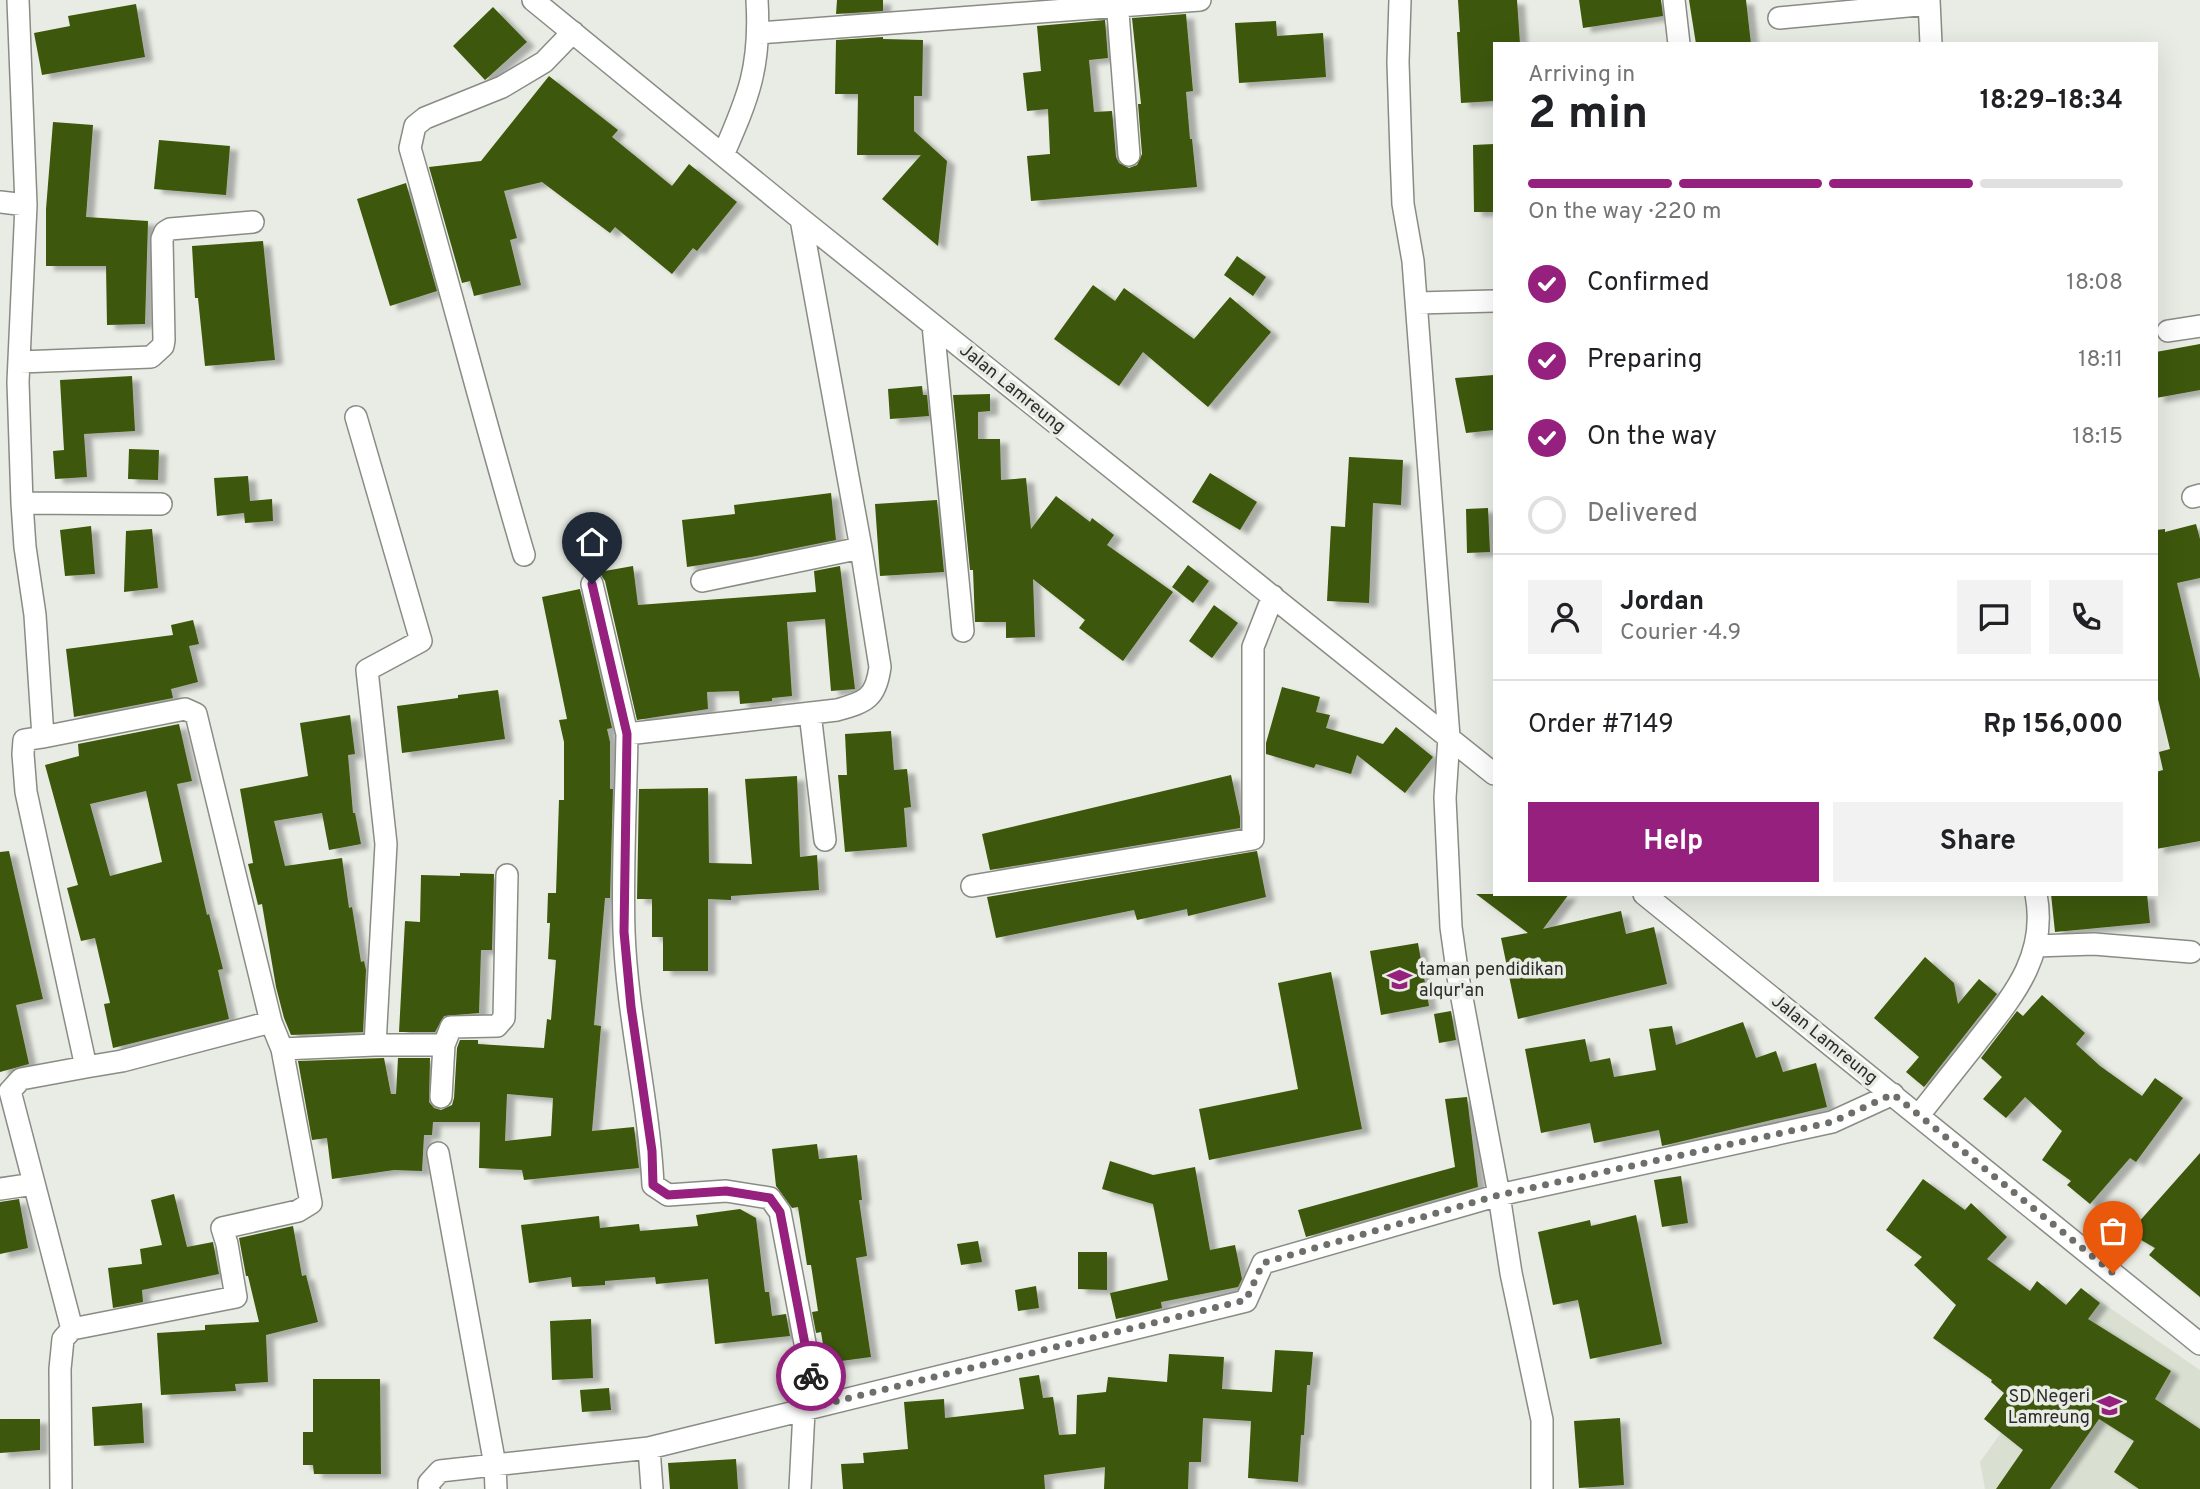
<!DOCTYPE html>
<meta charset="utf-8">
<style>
body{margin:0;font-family:Overpass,sans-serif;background:#f2f2f2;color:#202124;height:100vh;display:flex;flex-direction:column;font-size:26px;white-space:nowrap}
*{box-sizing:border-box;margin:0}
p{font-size:23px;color:#757577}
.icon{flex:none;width:38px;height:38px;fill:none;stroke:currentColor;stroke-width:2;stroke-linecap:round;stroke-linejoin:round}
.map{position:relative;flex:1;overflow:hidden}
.drawer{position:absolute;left:1493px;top:42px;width:665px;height:854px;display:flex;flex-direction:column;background:#fff;border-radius:0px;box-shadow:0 7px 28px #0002}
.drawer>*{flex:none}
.pin{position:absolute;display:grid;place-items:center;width:60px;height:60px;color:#fff;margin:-72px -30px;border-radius:50% 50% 50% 0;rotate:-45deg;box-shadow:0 0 7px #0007}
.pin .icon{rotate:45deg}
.courier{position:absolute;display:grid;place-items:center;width:70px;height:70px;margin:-35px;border:5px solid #95207d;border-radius:50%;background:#fff;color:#222;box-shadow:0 2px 9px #0007}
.headline em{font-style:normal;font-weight:700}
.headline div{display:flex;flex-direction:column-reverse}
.headline{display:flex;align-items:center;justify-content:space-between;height:119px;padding:0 35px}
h1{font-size:46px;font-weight:700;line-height:52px}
.bar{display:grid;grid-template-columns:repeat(4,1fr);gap:10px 7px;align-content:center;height:84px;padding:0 35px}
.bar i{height:9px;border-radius:5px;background:#e0e0e0}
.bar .current{background:#95207d}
.bar p{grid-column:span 4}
.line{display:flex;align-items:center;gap:18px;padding:0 35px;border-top:2px solid #e0e0e0}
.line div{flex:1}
.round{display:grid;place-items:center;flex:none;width:74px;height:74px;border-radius:0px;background:#f2f2f2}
ol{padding:0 35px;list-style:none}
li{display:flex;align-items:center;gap:21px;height:77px}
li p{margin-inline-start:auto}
li .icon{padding:7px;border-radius:50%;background:#95207d;color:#fff;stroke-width:4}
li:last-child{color:#757577}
li i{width:38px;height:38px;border:4px solid #e0e0e0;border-radius:50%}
.action{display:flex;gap:14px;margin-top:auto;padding:14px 35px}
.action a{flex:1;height:80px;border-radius:0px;background:#95207d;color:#fff;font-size:28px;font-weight:700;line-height:80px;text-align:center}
.action a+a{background:#f2f2f2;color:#202124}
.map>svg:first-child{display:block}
</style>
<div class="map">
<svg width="2200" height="1489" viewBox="0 0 2200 1489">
<defs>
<filter id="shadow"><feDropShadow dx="8" dy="4.5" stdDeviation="2" flood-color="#0004"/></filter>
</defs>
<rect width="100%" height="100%" fill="#e8ece4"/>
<!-- built -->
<path fill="#d9e0d2" d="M 2097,1299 L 2200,1370 L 2200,1442 L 2168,1489 L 1985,1489 L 1980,1462 Z"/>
<!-- building -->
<path fill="#3c5808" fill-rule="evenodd" filter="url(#shadow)" d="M 837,0 L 883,0 L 883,11 L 836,14 Z
M 1458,0 L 1517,0 L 1520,44 L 1494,44 L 1494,101 L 1461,103 L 1457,32 L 1460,32 Z
M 1579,0 L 1661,0 L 1663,16 L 1583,28 Z
M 1689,0 L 1746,0 L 1751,44 L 1696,44 Z
M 136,4 L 145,57 L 42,75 L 34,33 L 70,26 L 68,16 Z
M 493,7 L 527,42 L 485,80 L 453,46 Z
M 1186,14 L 1193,91 L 1186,92 L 1190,139 L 1192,139 L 1197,187 L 1031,201 L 1027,156 L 1050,154 L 1048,109 L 1027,111 L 1023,73 L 1041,71 L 1037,26 L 1105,20 L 1108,58 L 1089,60 L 1094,112 L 1112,111 L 1116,157 L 1119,163 L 1129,168 L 1137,165 L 1142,154 L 1138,104 L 1141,104 L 1132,18 Z
M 1276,21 L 1277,36 L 1323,33 L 1326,77 L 1239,83 L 1235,23 Z
M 883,37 L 883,39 L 923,40 L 922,96 L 914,96 L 914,131 L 947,161 L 938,246 L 882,199 L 921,155 L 857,155 L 858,94 L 835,94 L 836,40 Z
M 549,76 L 618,130 L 612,137 L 672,186 L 689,164 L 737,202 L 697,251 L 693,248 L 672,274 L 615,227 L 610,233 L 542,182 L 504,191 L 517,238 L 510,240 L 521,285 L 474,296 L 470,281 L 462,283 L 429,167 L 481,161 Z
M 53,122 L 93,125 L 86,217 L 148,221 L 145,324 L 107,325 L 106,266 L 46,266 L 46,209 Z
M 159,140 L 230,146 L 226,195 L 154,189 Z
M 1494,144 L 1494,212 L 1474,212 L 1473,145 Z
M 406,183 L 437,291 L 390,306 L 357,199 Z
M 263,241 L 275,360 L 205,366 L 198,298 L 195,298 L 192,246 Z
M 1237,256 L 1266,277 L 1253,296 L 1224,275 Z
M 1093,285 L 1115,301 L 1124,288 L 1194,339 L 1230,297 L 1271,332 L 1208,407 L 1143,352 L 1119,386 L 1054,339 Z
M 2200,344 L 2200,390 L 2156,398 L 2156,352 Z
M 1494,375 L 1494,430 L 1466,433 L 1455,378 Z
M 132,376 L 135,431 L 84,434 L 87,477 L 55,479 L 53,451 L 64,450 L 60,380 Z
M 922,386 L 923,395 L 927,395 L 929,416 L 890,419 L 888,389 Z
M 990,394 L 990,411 L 978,412 L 978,439 L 1000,439 L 1001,480 L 1026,478 L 1031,529 L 1056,496 L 1090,522 L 1092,518 L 1114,535 L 1107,545 L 1173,592 L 1123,661 L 1079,628 L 1085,620 L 1033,579 L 1035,637 L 1006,638 L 1006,622 L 975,622 L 973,570 L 970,570 L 953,395 Z
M 129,449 L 159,450 L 158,480 L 128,479 Z
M 1349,457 L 1403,460 L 1401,505 L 1373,503 L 1369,603 L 1327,601 L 1331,526 L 1345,527 Z
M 1210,473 L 1257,502 L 1240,530 L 1192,502 Z
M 248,476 L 250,501 L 272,499 L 273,521 L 245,523 L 244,513 L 217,516 L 214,478 Z
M 831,493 L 836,540 L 751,557 L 687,567 L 682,520 L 735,514 L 734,505 Z
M 937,500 L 944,572 L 880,576 L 875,504 Z
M 1488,508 L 1490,552 L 1467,553 L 1466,509 Z
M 2196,524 L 2200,539 L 2200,578 L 2177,583 L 2200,679 L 2200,841 L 2156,849 L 2156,772 L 2163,770 L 2159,752 L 2170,749 L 2156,691 L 2156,530 L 2165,529 L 2165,532 Z
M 91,526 L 95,574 L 65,576 L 60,530 Z
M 152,529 L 158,588 L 124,592 L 126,531 Z
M 1188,565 L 1209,581 L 1193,603 L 1172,587 Z
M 633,566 L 638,605 L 816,592 L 814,571 L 840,566 L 855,689 L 831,691 L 825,619 L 787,622 L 792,696 L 772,698 L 772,701 L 740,704 L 739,691 L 707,692 L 708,709 L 637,720 L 605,581 L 599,572 Z
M 580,589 L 612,728 L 607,729 L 610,742 L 610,789 L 613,789 L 610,898 L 605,898 L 594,1025 L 601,1026 L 592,1131 L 634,1127 L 639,1168 L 524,1180 L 522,1170 L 479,1168 L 480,1122 L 433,1122 L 432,1135 L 424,1135 L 422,1171 L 394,1170 L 332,1179 L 327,1138 L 312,1140 L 298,1061 L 384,1058 L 391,1094 L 396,1094 L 398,1058 L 430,1058 L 429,1102 L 434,1108 L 441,1110 L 452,1105 L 454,1098 L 457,1048 L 460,1040 L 478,1040 L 478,1044 L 544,1048 L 547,1019 L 551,1020 L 556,960 L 548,959 L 550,923 L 547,923 L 548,893 L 556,893 L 559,800 L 564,800 L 564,742 L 559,720 L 567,719 L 542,597 ZM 507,1094 L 553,1098 L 551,1136 L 505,1141 Z
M 1214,605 L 1238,623 L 1212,658 L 1189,641 Z
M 193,620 L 199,644 L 189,646 L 198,682 L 171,689 L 173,698 L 74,717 L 66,649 L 173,635 L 171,625 Z
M 1282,687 L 1320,697 L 1316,712 L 1330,715 L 1326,728 L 1383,744 L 1396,727 L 1433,757 L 1405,793 L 1357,755 L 1351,774 L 1316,764 L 1314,768 L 1266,754 L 1266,743 Z
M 498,690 L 505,739 L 402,753 L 397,706 L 458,698 L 458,695 Z
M 350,715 L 355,754 L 348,755 L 353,813 L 355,813 L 361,844 L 329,850 L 322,813 L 274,821 L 285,866 L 342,858 L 349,908 L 352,907 L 361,962 L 364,961 L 366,970 L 363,1032 L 291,1035 L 284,1018 L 276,987 L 262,904 L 258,905 L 248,864 L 253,863 L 240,789 L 308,776 L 300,723 Z
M 179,724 L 192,781 L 177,784 L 207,915 L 209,914 L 223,969 L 218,970 L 229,1019 L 113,1048 L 104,1004 L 110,1003 L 95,938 L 81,941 L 67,888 L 78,885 L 45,765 L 79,756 L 78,744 ZM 146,791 L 162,862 L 110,876 L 90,804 Z
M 891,731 L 894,770 L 907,769 L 911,807 L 904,808 L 907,847 L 845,852 L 838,775 L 847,775 L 845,734 Z
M 1231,775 L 1240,817 L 1240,828 L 990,870 L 982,834 Z
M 797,776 L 800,857 L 817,855 L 819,890 L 731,896 L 731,900 L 708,899 L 708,971 L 663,971 L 663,937 L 652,937 L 652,899 L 637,899 L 639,789 L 708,788 L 709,863 L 752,864 L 745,779 Z
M 9,851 L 43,999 L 16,1005 L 29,1064 L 0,1072 L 0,852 Z
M 1257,851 L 1266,897 L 1188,916 L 1187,909 L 1137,920 L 1134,910 L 996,938 L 987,897 Z
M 460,873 L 494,874 L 492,950 L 481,950 L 479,1013 L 444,1016 L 435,1032 L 399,1032 L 405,921 L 420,922 L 421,875 L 460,876 Z
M 1476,894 L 1569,894 L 1543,929 L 1621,911 L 1626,934 L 1654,927 L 1667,984 L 1518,1019 L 1501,938 L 1528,933 Z
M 2051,894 L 2147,894 L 2150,923 L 2055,932 Z
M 1418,943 L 1429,1006 L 1381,1015 L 1370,951 Z
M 1925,957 L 1954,983 L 1958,1004 L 1979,979 L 1997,994 L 1924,1087 L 1906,1072 L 1919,1057 L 1874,1018 Z
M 1331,972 L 1362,1129 L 1209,1160 L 1199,1109 L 1298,1089 L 1278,983 Z
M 2042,995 L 2085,1033 L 2076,1044 L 2100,1066 L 2142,1096 L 2155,1078 L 2183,1098 L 2136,1162 L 2130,1158 L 2090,1204 L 2067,1185 L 2071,1181 L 2042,1160 L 2062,1131 L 2025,1097 L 2006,1118 L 1983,1099 L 2002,1077 L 1981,1058 L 2017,1011 L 2023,1016 Z
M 1451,1011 L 1456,1040 L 1439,1043 L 1434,1014 Z
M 1743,1022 L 1756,1058 L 1776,1051 L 1783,1072 L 1816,1063 L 1827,1107 L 1662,1146 L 1659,1130 L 1594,1143 L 1590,1123 L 1541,1133 L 1525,1049 L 1585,1039 L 1590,1062 L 1610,1058 L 1614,1077 L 1656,1070 L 1649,1029 L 1672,1026 L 1676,1045 Z
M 1467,1097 L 1478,1187 L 1306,1237 L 1298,1210 L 1455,1167 L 1445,1099 Z
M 817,1144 L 819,1159 L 857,1155 L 862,1200 L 859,1200 L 867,1256 L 856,1258 L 871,1357 L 826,1363 L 821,1332 L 816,1333 L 812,1312 L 818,1311 L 811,1265 L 807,1265 L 798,1207 L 792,1208 L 776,1186 L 772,1149 Z
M 2200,1153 L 2200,1297 L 2149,1255 L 2155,1248 L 2129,1233 Z
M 1110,1161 L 1153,1175 L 1195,1167 L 1210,1250 L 1235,1245 L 1242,1279 L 1238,1287 L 1161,1302 L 1162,1308 L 1116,1319 L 1110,1293 L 1168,1280 L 1153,1204 L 1102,1189 Z
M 1681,1176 L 1688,1223 L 1662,1227 L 1654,1180 Z
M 1923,1179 L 1965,1210 L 1971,1203 L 2007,1237 L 1987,1259 L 2030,1291 L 2037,1281 L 2066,1305 L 2081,1288 L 2100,1303 L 2088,1319 L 2171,1371 L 2155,1399 L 2200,1429 L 2200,1489 L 2139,1489 L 2114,1472 L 2134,1441 L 2099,1419 L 2050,1489 L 1996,1489 L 2023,1450 L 1984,1419 L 2004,1393 L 1991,1382 L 1992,1380 L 1933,1338 L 1956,1305 L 1914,1265 L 1922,1257 L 1886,1230 Z
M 174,1194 L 187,1247 L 213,1242 L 219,1274 L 142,1290 L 143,1302 L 113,1308 L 108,1268 L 142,1264 L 140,1249 L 162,1245 L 151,1200 Z
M 19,1199 L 28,1248 L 0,1254 L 0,1202 Z
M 740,1209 L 756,1218 L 765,1292 L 769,1292 L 772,1316 L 786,1314 L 790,1336 L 715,1344 L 708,1279 L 656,1284 L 655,1277 L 605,1281 L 605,1285 L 572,1287 L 571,1277 L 529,1283 L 521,1225 L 599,1216 L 600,1228 L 639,1224 L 640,1231 L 698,1226 L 696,1215 Z
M 1636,1215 L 1662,1344 L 1590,1359 L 1578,1300 L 1553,1305 L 1538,1232 L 1590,1220 L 1591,1226 Z
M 293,1226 L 302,1276 L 306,1275 L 318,1322 L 266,1335 L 268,1382 L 235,1384 L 236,1391 L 161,1395 L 157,1333 L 205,1330 L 205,1325 L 259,1322 L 248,1276 L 246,1276 L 239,1238 Z
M 978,1241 L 982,1262 L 961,1265 L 957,1244 Z
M 1078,1252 L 1107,1252 L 1107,1290 L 1078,1289 Z
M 1036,1286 L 1039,1308 L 1018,1311 L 1015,1290 Z
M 591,1319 L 593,1378 L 552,1380 L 550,1321 Z
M 1275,1350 L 1313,1352 L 1310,1385 L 1307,1385 L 1304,1435 L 1301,1435 L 1298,1482 L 1248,1478 L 1251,1421 L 1203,1418 L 1201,1462 L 1189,1462 L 1188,1489 L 1104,1489 L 1105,1467 L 1044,1475 L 1045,1489 L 843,1489 L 841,1464 L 864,1463 L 863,1453 L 908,1449 L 904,1402 L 944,1399 L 945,1418 L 1024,1409 L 1019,1378 L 1039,1375 L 1043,1398 L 1053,1397 L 1059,1435 L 1076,1434 L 1077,1395 L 1106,1392 L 1108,1377 L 1167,1382 L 1169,1354 L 1224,1357 L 1222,1389 L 1272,1392 Z
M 313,1379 L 380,1379 L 381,1474 L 314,1474 L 313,1465 L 303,1465 L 303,1432 L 313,1432 Z
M 609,1388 L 611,1410 L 582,1412 L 580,1390 Z
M 142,1403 L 144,1443 L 94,1446 L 92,1407 Z
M 1620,1418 L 1624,1485 L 1579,1488 L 1574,1421 Z
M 0,1419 L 40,1419 L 40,1450 L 0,1453 Z
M 736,1459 L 738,1489 L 670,1489 L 668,1463 Z"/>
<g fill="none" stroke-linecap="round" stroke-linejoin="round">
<defs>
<path id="minor" d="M 18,0 L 26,205 L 18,382 L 22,503 L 25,547 L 35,615 L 43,737 L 185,709 L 196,714 L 271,1022 L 282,1049 L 311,1203 L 298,1211 L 222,1228 L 227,1244 L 236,1297 L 72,1329 L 63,1339 L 60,1369 L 61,1489
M 533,0 L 801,219 L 1494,774
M 1117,0 L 1129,155
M 1400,0 L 1398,62 L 1401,155 L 1403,204 L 1413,261 L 1449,737 L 1445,798 L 1451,927 L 1458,977 L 1499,1195 L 1511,1273 L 1542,1420 L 1542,1489
M 1674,0 L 1679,44
M 1929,0 L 1931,44
M 1779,18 L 1929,4
M 759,33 L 1200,0
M 723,155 C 749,96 761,66 757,0
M 0,202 L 26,205
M 1417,303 L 1494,301
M 933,325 L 963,631
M 2168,331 L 2200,326
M 20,362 L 151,357 L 163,346 L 164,340 L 162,239 L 165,232 L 170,229 L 253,222
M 356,417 L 421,641 L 367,670 L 386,844 L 375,1045
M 2193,497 L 2200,495
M 22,503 L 161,504
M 524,555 C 484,420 449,283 410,148 L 415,126 L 425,118 L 502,87 L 544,62 L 573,32
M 702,581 L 861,548
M 592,584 L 627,734 L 837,710 C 866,702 876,698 880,667 L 861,548 L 801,219
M 810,713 L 825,840
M 627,734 C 626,800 622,866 624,931 C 627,1017 649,1100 653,1185 L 668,1195 L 726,1191 L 770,1198 L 780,1212 L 817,1406
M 43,737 L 24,740 L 23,754 L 26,792 L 86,1067 L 122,1061 L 271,1022
M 972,886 L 1253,839 L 1253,647 L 1273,596
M 1644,894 L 2200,1344
M 2035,946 L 2094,944 L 2191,952
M 282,1049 L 375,1045 L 444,1045
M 441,1097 L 444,1045 L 451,1027 L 497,1026 L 504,1018 L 507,875
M 1919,1115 C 1938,1091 1957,1067 1976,1043 C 2012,997 2048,957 2036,894
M 438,1153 L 495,1465 L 496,1489
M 0,1189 L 34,1184
M 72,1329 L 10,1091 L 21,1079 L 86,1067
M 649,1448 L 652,1489
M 429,1489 L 429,1483 L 440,1471 L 649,1448 L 1246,1301 L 1263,1263 L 1499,1195 L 1832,1122 L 1893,1094
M 800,1489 L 804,1411"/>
</defs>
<!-- minor casing -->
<use href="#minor" stroke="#898c85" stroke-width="24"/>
<!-- minor -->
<use href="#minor" stroke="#fff" stroke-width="21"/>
</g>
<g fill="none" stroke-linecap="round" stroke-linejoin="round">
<!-- done -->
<path stroke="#6d706a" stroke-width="7" stroke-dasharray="0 12.6" d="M 811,1376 L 817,1406 L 1246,1300 L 1263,1263 L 1499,1195 L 1832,1122 L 1893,1094 L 2113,1273"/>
<!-- route -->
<path stroke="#95207d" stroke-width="9" d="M 592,584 L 627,734 L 624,932 L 631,1007 L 652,1151 L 653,1185 L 668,1195 L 726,1191 L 770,1198 L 780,1212 L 811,1376"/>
</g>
<!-- icons -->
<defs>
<symbol id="school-bare" viewBox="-9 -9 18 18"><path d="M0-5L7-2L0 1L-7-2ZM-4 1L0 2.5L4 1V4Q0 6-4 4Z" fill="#95207d" stroke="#e8ece4" stroke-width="2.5" paint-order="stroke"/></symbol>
</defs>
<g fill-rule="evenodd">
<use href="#school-bare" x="1382" y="962" width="35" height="35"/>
<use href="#school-bare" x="2092" y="1388" width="35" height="35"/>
</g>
<g text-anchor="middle" stroke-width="7" stroke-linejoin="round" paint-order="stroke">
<!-- street labels -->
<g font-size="18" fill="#2b2d29" stroke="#e8ece4">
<text transform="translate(1013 388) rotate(39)" y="6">Jalan Lamreung</text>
<text transform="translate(1825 1039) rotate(39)" y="6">Jalan Lamreung</text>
</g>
<!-- poi labels -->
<g font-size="18" fill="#2b2d29" stroke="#e8ece4" text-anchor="start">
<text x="1419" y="975">taman pendidikan<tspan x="1419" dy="21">alqur'an</tspan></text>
<text x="2090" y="1402" text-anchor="end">SD Negeri<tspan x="2090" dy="21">Lamreung</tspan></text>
</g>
</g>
</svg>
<div class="pin" style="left:2113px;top:1273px;background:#ea580c"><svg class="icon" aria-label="bag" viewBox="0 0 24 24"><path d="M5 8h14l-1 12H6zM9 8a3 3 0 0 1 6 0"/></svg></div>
<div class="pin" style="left:592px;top:584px;background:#1f2937"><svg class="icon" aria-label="home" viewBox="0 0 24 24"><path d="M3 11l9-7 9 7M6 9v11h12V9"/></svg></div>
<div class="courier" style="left:811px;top:1376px"><svg class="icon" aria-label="bike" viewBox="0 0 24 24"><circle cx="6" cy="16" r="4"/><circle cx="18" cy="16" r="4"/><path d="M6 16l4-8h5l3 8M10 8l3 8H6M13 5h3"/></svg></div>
<section class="drawer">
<div class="headline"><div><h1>2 min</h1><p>Arriving in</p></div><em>18:29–18:34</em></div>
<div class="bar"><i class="current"></i><i class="current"></i><i class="current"></i><i></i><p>On the way · 220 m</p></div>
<ol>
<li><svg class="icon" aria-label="check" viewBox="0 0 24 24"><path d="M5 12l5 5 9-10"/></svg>Confirmed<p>18:08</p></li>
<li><svg class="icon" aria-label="check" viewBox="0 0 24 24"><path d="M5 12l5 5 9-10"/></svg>Preparing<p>18:11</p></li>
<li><svg class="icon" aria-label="check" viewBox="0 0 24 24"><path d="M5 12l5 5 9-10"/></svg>On the way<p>18:15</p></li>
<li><i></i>Delivered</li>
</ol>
<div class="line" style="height:126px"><a class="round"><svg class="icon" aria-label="person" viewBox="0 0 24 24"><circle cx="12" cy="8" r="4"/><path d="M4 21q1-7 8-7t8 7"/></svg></a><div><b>Jordan</b><p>Courier · 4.9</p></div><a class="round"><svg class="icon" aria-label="chat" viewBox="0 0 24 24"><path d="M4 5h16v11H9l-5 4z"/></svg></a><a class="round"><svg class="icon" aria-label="phone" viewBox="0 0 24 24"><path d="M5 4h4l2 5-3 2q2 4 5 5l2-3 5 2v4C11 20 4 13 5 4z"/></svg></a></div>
<div class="line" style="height:91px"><div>Order #7149</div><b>Rp 156,000</b></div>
<div class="action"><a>Help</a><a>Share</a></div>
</section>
</div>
